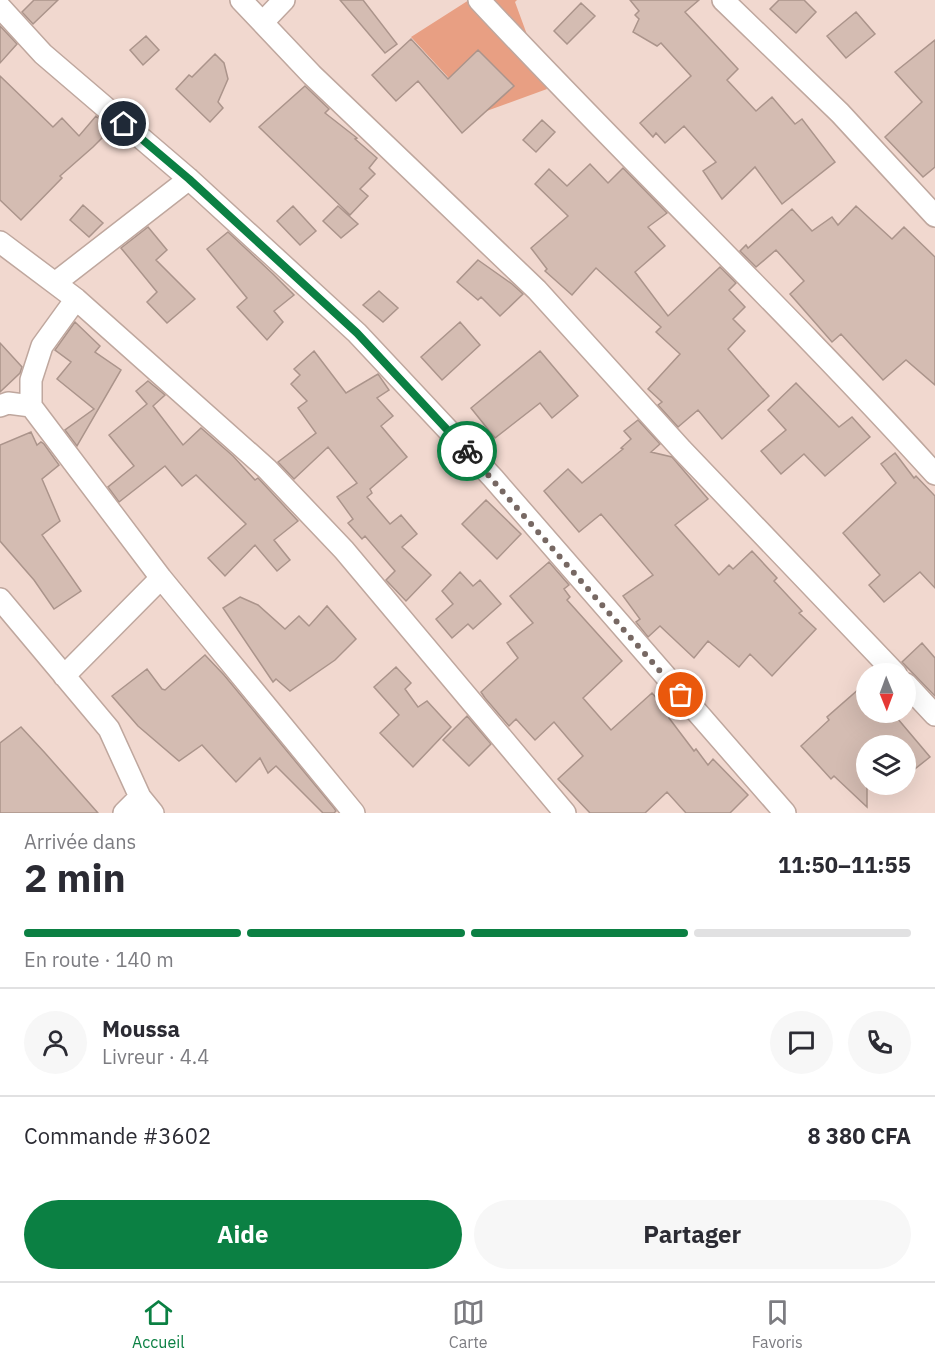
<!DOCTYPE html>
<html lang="fr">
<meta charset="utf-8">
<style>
body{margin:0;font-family:"IBM Plex Sans",sans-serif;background:#f7f7f7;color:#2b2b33;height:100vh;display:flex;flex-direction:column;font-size:22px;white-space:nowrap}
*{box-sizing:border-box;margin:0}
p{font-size:20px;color:#7c7c81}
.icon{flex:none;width:33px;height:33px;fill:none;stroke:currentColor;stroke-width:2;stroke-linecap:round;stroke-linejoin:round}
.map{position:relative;height:813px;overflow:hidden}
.panel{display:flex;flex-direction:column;background:#fff;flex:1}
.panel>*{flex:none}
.needle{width:39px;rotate:179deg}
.buttons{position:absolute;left:856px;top:663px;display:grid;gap:12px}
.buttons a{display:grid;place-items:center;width:60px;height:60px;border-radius:50%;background:#fff;box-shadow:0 6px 24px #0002;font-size:30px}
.pin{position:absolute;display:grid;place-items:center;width:51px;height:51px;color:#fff;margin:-26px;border:3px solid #fff;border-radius:50%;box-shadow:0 2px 6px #0007}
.courier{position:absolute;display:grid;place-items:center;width:60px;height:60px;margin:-30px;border:4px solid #0b8043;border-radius:50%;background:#fff;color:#222;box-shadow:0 2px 8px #0007}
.overview em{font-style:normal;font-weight:700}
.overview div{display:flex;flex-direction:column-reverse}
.overview{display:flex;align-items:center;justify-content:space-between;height:102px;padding:0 24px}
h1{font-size:39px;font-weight:700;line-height:45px}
.bar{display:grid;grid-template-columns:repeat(4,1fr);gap:9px 6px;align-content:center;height:72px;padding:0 24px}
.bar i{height:8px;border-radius:4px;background:#e1e1e2}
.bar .selected{background:#0b8043}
.bar p{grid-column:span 4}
.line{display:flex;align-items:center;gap:15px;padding:0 24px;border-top:2px solid #e1e1e2}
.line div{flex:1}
.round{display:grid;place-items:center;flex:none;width:63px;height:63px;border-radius:32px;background:#f7f7f7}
.cta{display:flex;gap:12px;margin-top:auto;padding:12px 24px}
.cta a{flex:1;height:69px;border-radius:36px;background:#0b8043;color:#fff;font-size:24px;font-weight:700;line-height:69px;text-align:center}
.cta a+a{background:#f7f7f7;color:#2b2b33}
.tab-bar{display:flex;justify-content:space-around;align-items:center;height:84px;border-top:2px solid #e1e1e2;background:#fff;font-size:16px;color:#7c7c81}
.tab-bar a{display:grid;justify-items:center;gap:3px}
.tab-bar .selected{color:#0b8043}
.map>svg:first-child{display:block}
</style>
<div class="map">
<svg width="935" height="813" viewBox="0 0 935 813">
<rect width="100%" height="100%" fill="#f1d8cf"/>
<!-- green -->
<path fill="#e89f83" d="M 469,0 L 517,0 L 515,2 L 547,89 L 481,113 L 411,37 Z"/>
<!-- building -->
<path fill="#d4bcb2" stroke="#ab948b" stroke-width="1.5" d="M 34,0 L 58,0 L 33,24 L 22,12 Z
M 340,0 L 363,0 L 397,44 L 385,53 Z
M 630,0 L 699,0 L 685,12 L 738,69 L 727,80 L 756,111 L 772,97 L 795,124 L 802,119 L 835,162 L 782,204 L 755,167 L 722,199 L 703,171 L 716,162 L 684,126 L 665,143 L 656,133 L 653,137 L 640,123 L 691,76 L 661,43 L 657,46 L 633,32 L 639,19 L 635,15 L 639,11 Z
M 779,0 L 804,0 L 816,12 L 796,33 L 770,9 Z
M 581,3 L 595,16 L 567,44 L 554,31 Z
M 856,12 L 875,34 L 846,58 L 827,36 Z
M 0,26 L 17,44 L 0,63 Z
M 146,36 L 159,50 L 143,65 L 130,50 Z
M 411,39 L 448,79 L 478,50 L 514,86 L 462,133 L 418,81 L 396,101 L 372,75 Z
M 935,40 L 935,167 L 923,177 L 885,137 L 922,102 L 895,72 Z
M 215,54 L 224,63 L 228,79 L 218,102 L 223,108 L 210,122 L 176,89 L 189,75 L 192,77 Z
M 0,76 L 53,127 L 62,118 L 79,136 L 96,116 L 111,129 L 93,147 L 60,176 L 62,178 L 21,220 L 0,200 Z
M 305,86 L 329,109 L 325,113 L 357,138 L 355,139 L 377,158 L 369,168 L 375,174 L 360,189 L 368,196 L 350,215 L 259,127 Z
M 542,120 L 555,132 L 536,152 L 523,140 Z
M 590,164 L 608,183 L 623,168 L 667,213 L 648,227 L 665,246 L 635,272 L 668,316 L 720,267 L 736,283 L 729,290 L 745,307 L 733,319 L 745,331 L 728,349 L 769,396 L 722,439 L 698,410 L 678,427 L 658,405 L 662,402 L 648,389 L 680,354 L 656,332 L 661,327 L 596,268 L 572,295 L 545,271 L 547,269 L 531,248 L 568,216 L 535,184 L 549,169 L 567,186 Z
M 83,205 L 103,223 L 89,237 L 70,220 Z
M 293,206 L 316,231 L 300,245 L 277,221 Z
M 338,206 L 358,224 L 341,238 L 323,221 Z
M 856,206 L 892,239 L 904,227 L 935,257 L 935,385 L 906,360 L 883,380 L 841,334 L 832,342 L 790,294 L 804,281 L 776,250 L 756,267 L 740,251 L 746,245 L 748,248 L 792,209 L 812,231 L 832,217 L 838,225 Z
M 148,227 L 167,250 L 156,260 L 195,299 L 167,323 L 147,302 L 157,292 L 121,248 Z
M 228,232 L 273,274 L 294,295 L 274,311 L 283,322 L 267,340 L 237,307 L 247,298 L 207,249 Z
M 478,260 L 512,284 L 523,294 L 500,316 L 481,297 L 478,300 L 457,282 Z
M 379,291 L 398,308 L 383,322 L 363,305 Z
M 75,322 L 100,346 L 95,352 L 121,370 L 77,446 L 65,430 L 94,409 L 57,379 L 71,362 L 55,350 Z
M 460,322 L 480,345 L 442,380 L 421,357 Z
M 0,343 L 22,367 L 20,373 L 0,392 Z
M 314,351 L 346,393 L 378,374 L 389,390 L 377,398 L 393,416 L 381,426 L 407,457 L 370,489 L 372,493 L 367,497 L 390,524 L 401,515 L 417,534 L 402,547 L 431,575 L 406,601 L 386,580 L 395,571 L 365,536 L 362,539 L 348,523 L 353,519 L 337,497 L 357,483 L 328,447 L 294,479 L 278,462 L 316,433 L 298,408 L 307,401 L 291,384 L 300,375 L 294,369 Z
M 540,351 L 578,396 L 552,418 L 540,403 L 495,438 L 471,408 Z
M 148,381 L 165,395 L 153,406 L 183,445 L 201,428 L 233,456 L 255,480 L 258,478 L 298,521 L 274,540 L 290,560 L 277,571 L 255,545 L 225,576 L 208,558 L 246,524 L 196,475 L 182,486 L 165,466 L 119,502 L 108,487 L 134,466 L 109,435 L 147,404 L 136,391 Z
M 796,383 L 839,427 L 852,417 L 870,437 L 825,476 L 804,454 L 781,474 L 761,451 L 786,430 L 768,410 Z
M 638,420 L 660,444 L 651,452 L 672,457 L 708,499 L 675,525 L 719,575 L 729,565 L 733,569 L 752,551 L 777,578 L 774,581 L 802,611 L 799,613 L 816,629 L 772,676 L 750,654 L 739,667 L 708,641 L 694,658 L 660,626 L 648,637 L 636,622 L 640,619 L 623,596 L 653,575 L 601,514 L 579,532 L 544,491 L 568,469 L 582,483 L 623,449 L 621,448 L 631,439 L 624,431 Z
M 31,432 L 37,445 L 41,442 L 44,444 L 59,465 L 42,479 L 60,521 L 42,535 L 81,591 L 54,609 L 34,580 L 0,541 L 0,445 Z
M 895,453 L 914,478 L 916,476 L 935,496 L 935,588 L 920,572 L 884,602 L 869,585 L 880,575 L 843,533 L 896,483 L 881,464 Z
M 486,500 L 521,534 L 497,559 L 462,524 Z
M 549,562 L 569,585 L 564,589 L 570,597 L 567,600 L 622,661 L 583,698 L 611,730 L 652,693 L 672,715 L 669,718 L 694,751 L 696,749 L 708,765 L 713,759 L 748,795 L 730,813 L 686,813 L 667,792 L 645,813 L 590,813 L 558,779 L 583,756 L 554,722 L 535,740 L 516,719 L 509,726 L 485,698 L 481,692 L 518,658 L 507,643 L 533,623 L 510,596 Z
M 460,572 L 473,586 L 480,580 L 501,604 L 473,629 L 468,624 L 452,638 L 436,619 L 453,604 L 442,591 Z
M 240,597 L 258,605 L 285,629 L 299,616 L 309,626 L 327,606 L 356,639 L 335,660 L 290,691 L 276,679 L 273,682 L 223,608 Z
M 922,643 L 935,658 L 935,696 L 902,662 Z
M 205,655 L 224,675 L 334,808 L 336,811 L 334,813 L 323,813 L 276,766 L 268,773 L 260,758 L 236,782 L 202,745 L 179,761 L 138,726 L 112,696 L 147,669 L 162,689 L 165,690 Z
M 396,667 L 411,683 L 405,689 L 418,707 L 427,701 L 451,727 L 413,767 L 380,733 L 399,715 L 374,687 Z
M 867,682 L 867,712 L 892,712 L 930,757 L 906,776 L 906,746 L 867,746 L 867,807 L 834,776 L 831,779 L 801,746 L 829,720 L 827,717 Z
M 467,716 L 491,744 L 469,766 L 443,740 Z
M 21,727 L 45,753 L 98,813 L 0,813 L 0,743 Z"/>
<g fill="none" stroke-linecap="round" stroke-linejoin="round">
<defs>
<path id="minor" d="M 241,0 L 312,75 L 537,290 L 682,450 L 896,674
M 479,0 C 629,161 788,312 935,474
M 723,0 L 840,113 L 935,216
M 0,7 L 43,54 L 189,179 L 357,333 L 493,478 L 785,813
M 263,22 L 284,0
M 0,242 L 76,299 L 267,469 L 344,550 L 565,813
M 55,283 L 189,179
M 76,299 L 42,346 L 31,380 L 31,406 L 161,578 L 354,813
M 0,406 L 8,403 L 31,406
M 0,599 L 109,729 L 140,797 L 153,813
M 64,676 L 161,578
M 906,684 L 935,715
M 124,813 L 140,797"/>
</defs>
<!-- minor casing -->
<use href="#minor" stroke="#bfa79e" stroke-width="24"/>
<!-- minor -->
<use href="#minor" stroke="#fff" stroke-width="21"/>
</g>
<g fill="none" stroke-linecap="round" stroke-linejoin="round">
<!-- done -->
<path stroke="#776863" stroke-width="6" stroke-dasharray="0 10.8" d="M 467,451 L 681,695"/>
<!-- route -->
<path stroke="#0b8043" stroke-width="8" d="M 124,124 L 189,179 L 357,333 L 467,451"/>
</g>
</svg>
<div class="buttons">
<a><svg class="needle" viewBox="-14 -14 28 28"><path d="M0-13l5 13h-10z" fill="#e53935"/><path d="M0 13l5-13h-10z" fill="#7c7c81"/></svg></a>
<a><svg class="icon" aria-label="layers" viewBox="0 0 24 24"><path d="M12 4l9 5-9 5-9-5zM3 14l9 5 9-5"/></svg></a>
</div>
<div class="pin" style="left:681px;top:695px;background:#ea580c"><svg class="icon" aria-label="bag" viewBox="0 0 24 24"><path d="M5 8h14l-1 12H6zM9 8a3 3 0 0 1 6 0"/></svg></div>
<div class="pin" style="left:124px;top:124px;background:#1f2937"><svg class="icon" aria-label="home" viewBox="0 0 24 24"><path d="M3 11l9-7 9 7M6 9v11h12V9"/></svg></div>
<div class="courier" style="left:467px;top:451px"><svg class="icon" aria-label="bike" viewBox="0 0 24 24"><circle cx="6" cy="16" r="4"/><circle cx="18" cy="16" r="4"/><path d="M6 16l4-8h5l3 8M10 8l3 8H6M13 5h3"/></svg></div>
</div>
<section class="panel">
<div class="overview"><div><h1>2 min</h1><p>Arrivée dans</p></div><em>11:50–11:55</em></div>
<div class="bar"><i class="selected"></i><i class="selected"></i><i class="selected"></i><i></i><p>En route · 140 m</p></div>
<div class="line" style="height:108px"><a class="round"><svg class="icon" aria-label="person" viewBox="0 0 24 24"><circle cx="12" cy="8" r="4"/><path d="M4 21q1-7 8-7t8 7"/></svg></a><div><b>Moussa</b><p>Livreur · 4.4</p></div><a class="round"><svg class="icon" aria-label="chat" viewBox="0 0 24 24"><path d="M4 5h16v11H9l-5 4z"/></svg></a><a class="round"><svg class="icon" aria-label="phone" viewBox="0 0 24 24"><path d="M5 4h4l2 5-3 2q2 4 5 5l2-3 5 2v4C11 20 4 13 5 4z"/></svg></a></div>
<div class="line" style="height:78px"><div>Commande #3602</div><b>8 380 CFA</b></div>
<div class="cta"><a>Aide</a><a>Partager</a></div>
</section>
<nav class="tab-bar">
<a class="selected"><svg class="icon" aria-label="home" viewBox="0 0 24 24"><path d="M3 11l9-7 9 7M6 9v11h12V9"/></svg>Accueil</a>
<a><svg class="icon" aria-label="map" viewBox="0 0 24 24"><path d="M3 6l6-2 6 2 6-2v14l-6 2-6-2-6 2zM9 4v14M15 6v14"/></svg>Carte</a>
<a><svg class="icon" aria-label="saved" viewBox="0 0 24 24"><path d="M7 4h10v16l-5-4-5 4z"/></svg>Favoris</a>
</nav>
